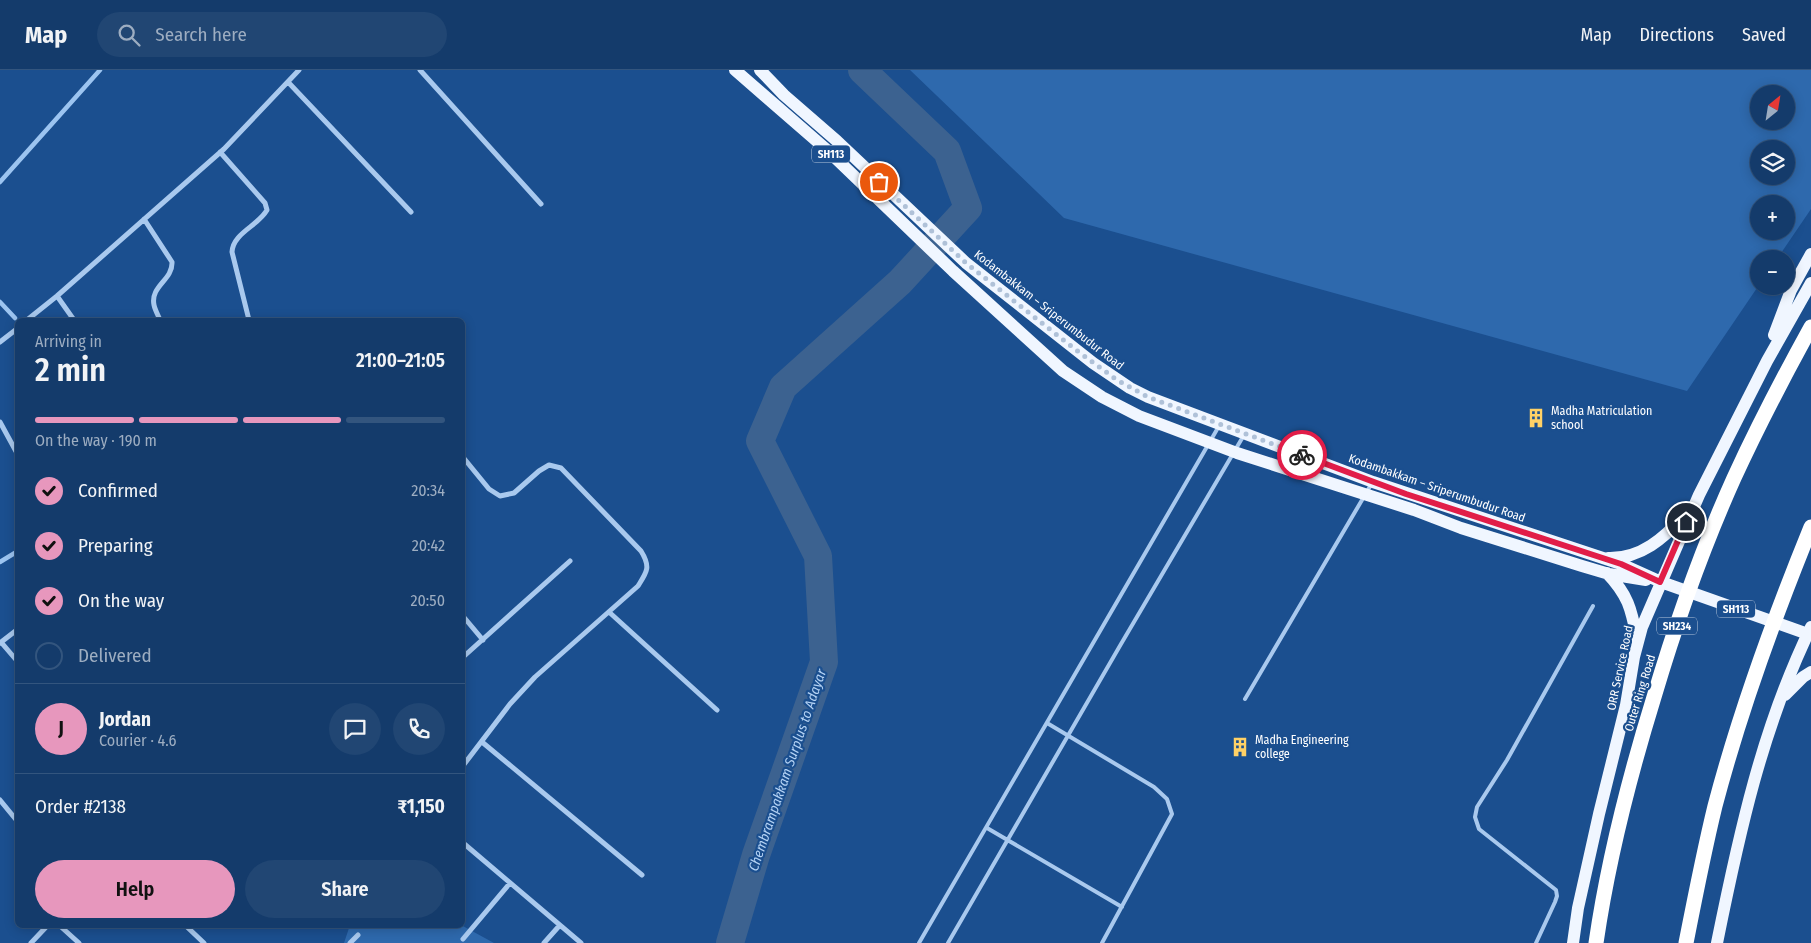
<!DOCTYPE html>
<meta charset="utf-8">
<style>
body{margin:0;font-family:"Fira Sans Condensed",sans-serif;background:#214673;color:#f1f3f6;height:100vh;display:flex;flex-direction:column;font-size:19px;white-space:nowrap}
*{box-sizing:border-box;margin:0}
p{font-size:16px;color:#9dadc1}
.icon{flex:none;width:28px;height:28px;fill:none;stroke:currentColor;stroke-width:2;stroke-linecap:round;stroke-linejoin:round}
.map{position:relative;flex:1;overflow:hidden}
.side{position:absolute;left:15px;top:248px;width:450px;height:610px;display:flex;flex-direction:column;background:#143b6b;border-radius:8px;box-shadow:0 2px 12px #0003,0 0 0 1px #33557e}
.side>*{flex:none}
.needle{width:32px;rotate:30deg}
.tools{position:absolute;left:1750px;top:15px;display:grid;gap:10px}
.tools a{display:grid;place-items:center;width:45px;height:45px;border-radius:50%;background:#143b6b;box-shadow:0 2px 12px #0003,0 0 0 1px #33557e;font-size:25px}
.pin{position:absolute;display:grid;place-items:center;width:42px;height:42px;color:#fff;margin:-21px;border:2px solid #fff;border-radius:50%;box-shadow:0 1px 5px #0007}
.courier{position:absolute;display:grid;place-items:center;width:50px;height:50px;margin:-25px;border:4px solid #e11d48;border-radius:50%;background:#fff;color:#222;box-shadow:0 1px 6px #0007}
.summary em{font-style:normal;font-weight:600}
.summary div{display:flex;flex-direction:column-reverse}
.summary{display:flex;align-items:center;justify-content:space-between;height:85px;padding:0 20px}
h1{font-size:32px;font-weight:600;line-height:38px}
.bar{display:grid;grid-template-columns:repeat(4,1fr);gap:8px 5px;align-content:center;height:60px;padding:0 20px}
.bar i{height:6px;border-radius:4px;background:#33557e}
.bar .current{background:#e797bd}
.bar p{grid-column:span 4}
.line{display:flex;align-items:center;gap:12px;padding:0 20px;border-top:1px solid #33557e}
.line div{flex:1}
.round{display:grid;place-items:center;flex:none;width:52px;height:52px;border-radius:26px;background:#214673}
ol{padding:0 20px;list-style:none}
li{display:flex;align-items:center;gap:15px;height:55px}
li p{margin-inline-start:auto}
li .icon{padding:5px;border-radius:50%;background:#e797bd;color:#111;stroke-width:4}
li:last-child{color:#9dadc1}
li i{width:28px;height:28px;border:2px solid #33557e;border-radius:50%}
.cta{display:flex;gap:10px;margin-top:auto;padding:10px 20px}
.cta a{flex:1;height:58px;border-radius:30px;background:#e797bd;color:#111;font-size:20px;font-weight:600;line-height:58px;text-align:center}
.cta a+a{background:#214673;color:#f1f3f6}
header{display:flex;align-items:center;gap:30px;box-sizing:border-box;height:70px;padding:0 25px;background:#143b6b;border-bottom:1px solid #33557e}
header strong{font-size:24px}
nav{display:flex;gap:28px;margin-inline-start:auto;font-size:18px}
.search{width:350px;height:45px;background:#214673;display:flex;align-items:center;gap:12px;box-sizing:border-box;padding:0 18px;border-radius:28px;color:#9dadc1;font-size:19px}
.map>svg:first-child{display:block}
</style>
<header>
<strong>Map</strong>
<div class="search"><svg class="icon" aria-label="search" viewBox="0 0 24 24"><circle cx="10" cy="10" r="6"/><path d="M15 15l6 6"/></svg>Search here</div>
<nav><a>Map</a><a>Directions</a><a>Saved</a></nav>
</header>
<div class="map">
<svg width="1811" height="873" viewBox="0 0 1811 873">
<rect width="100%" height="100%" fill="#1b4f8f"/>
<!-- green -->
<path fill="#2e69ad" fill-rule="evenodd" d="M 910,0 L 1811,0 L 1811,139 L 1777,189 L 1759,189 L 1759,215 L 1687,321 L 1064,148 ZM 1759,24 L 1786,24 L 1786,51 L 1759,51 ZM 1759,79 L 1786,79 L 1786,106 L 1759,106 ZM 1759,134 L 1786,134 L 1786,161 L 1759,161 Z
M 350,855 L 461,855 L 494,873 L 344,873 Z"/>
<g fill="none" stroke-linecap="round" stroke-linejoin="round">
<!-- stream -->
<path stroke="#9cc4f0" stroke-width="4.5" d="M 0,112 L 100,0
M 0,232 L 15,248
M 0,492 L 18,481"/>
<!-- river -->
<path stroke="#3c6290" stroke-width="28" d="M 730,873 L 756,785 L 824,592 L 818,486 L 760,371 L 783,317 L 900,212 L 968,138 L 947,81 L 862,0"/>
<!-- service -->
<path stroke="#a9c9ee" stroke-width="4" d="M 1245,629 L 1372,413
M 1047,653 L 1154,717 L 1167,729 L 1172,744 L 1102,873
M 987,758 L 1122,837
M 919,873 L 1219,356
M 948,873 L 1121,574 L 1244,365
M 1536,873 L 1555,832 L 1557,826 L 1556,820 L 1479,759 L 1475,747 L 1477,737 L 1507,690 L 1593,536"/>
<!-- minor -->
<path stroke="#a9c9ee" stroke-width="5" d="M 420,0 L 541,134
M 288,12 L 411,142
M 220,82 L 265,133 L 267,140 C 258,156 233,163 232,182 L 249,250
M 144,149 L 172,192 C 173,210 150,216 154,235 C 155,240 158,245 160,250
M 57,226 L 74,250
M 27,250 L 57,226 L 224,79 L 299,0
M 0,272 L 18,258
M 0,352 L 18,385
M 462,386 L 489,419 L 500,426 L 514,423 L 539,401 L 549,395 L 561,398 L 641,481 C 651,497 647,502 638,516 L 535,607 L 510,634 L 462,697
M 609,542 L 717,640
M 462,545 L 483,570
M 1,572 L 18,592
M 0,573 L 18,559
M 462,588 L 570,491
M 482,672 L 642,805
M 0,730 L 18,752
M 462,772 L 581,873
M 59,855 L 79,873
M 185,855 L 204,873
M 463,869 L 510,813
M 31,873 L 48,855
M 350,873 L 358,865
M 544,873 L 560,855"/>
<!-- primary -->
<path stroke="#f0f6ff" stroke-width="12" d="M 735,0 L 827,80 L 953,201 L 1063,301 L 1102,327 L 1139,346 L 1237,383 L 1414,440 L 1461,458 L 1582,496 L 1609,504 L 1646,510
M 760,0 L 784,25 L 837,71 L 966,193 L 1093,293 L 1130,318 L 1148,327 L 1373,412 L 1621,494 L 1661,512 L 1811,565
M 1774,265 L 1791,220 L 1811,184
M 1608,488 C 1641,489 1664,468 1685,445
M 1607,503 C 1628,525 1631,538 1637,568
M 1785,625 L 1803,607 L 1811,602
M 1573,873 L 1578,838 L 1599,744 L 1626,635 L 1634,587 L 1642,557 L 1699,425 L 1767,291 L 1811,213
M 1717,873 C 1739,764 1762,658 1811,557"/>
<!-- motorway -->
<path stroke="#fff" stroke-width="15" d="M 1596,873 C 1608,790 1629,708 1654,627 C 1676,553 1702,479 1734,408 C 1758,356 1784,306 1811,257
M 1686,873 C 1695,827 1704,781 1715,736 C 1740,641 1774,548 1811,457"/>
</g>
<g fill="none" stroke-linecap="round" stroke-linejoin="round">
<!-- done -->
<path stroke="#afc1d8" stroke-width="5" stroke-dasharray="0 9" d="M 879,112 L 966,193 L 1076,280 L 1117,310 L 1148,327 L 1302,385"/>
<!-- route -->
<path stroke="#e11d48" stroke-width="6" d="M 1302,385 L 1406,424 L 1621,494 L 1660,512 L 1686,452"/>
</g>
<!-- icons -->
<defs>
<symbol id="building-bare" viewBox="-9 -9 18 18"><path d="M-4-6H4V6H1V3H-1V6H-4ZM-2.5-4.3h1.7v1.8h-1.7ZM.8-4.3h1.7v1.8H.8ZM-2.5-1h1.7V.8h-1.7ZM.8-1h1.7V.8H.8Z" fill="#ffd166" stroke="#1b4f8f" stroke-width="2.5" paint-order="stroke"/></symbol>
</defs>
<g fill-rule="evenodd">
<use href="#building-bare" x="1522" y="334" width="28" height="28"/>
<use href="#building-bare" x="1226" y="663" width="28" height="28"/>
</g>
<g text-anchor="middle" stroke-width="4.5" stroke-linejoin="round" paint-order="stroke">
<!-- shield labels -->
<g fill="#1b4f8f" stroke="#bbcadd" stroke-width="1">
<rect x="812" y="75.5" width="38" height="17" rx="4"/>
<rect x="1717" y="530.5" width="38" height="17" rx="4"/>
<rect x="1657" y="547.5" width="40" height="17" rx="4"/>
</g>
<g font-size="11" font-weight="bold" fill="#fff">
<text x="831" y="88">SH113</text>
<text x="1736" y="543">SH113</text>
<text x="1677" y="560">SH234</text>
</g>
<!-- street labels -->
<g font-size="12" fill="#fff" stroke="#1b4f8f">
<text transform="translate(1049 240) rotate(38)" y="4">Kodambakkam – Sriperumbudur Road</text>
<text transform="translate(1437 418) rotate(19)" y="4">Kodambakkam – Sriperumbudur Road</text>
<text transform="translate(1620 598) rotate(-78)" y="4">ORR Service Road</text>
<text transform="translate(1640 623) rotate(-73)" y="4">Outer Ring Road</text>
</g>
<!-- poi labels -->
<g font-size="12" fill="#fff" stroke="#1b4f8f" text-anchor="start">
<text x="1551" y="345">Madha Matriculation<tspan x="1551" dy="14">school</tspan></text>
<text x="1255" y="674">Madha Engineering<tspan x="1255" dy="14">college</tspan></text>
</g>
<!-- water labels -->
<g font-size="14" font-style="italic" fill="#b5d3f5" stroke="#1b4f8f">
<text transform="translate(787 700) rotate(-71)" y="5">Chembrampakkam Surplus to Adayar</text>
</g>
</g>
</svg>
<div class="tools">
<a><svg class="needle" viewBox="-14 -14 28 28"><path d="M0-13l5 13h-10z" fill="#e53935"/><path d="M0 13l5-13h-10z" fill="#9dadc1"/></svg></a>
<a><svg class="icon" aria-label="layers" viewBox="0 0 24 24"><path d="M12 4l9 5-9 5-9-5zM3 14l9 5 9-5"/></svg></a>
<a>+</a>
<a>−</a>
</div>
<div class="pin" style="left:879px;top:112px;background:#ea580c"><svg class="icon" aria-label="bag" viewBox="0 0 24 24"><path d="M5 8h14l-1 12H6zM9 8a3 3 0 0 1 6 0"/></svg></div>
<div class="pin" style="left:1686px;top:452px;background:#1f2937"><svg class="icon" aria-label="home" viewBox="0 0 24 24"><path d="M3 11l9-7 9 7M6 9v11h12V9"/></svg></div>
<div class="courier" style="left:1302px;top:385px"><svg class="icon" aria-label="bike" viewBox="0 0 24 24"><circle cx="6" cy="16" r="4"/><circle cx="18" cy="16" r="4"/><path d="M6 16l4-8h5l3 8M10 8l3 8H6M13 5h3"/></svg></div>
<section class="side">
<div class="summary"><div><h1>2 min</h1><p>Arriving in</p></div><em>21:00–21:05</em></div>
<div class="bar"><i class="current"></i><i class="current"></i><i class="current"></i><i></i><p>On the way · 190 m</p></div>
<ol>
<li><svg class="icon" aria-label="check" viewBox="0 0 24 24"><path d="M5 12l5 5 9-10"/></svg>Confirmed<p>20:34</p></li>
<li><svg class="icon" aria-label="check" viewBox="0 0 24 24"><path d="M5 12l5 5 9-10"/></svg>Preparing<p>20:42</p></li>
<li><svg class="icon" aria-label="check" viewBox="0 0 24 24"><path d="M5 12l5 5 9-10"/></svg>On the way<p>20:50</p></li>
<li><i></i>Delivered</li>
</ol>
<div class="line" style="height:90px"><b class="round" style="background:#e797bd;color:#111">J</b><div><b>Jordan</b><p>Courier · 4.6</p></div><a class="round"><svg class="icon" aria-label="chat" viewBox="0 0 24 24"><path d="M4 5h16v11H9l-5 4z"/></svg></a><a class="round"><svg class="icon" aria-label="phone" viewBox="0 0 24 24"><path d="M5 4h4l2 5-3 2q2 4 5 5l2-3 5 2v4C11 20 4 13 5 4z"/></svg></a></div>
<div class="line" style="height:65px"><div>Order #2138</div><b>₹1,150</b></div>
<div class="cta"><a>Help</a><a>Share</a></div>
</section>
</div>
